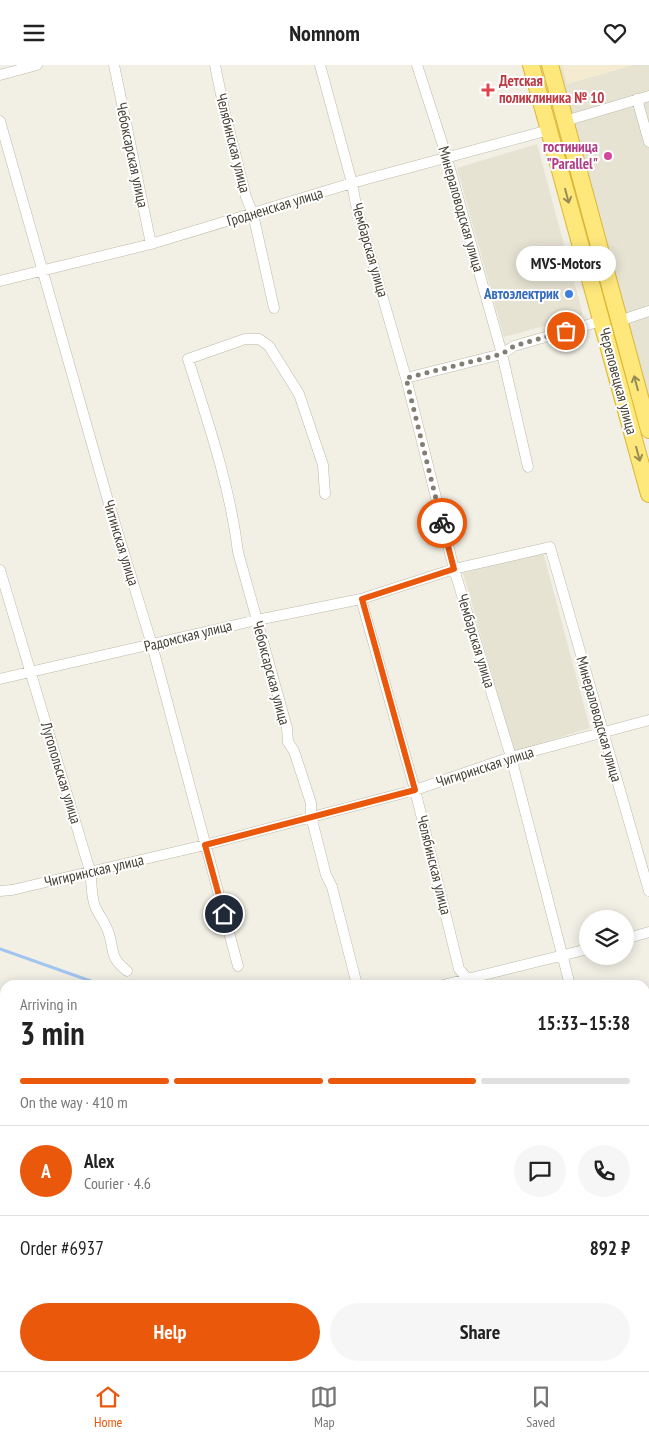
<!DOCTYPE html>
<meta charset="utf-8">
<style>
body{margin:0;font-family:"PT Sans Narrow",sans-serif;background:#f6f6f6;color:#222;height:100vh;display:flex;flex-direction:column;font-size:19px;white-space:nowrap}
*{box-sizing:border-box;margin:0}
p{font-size:16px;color:#767676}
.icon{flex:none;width:28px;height:28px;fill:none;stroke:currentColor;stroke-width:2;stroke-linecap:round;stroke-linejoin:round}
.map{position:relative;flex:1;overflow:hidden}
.sheet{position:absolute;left:0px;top:915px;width:650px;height:391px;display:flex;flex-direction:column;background:#fff;border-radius:15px 15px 0 0;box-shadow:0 2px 12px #0003}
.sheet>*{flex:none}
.tools{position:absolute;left:579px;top:845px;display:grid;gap:10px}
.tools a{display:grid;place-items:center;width:55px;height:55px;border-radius:50%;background:#fff;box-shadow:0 2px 12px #0003;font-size:25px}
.pin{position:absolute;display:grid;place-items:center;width:42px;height:42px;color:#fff;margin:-21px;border:2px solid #fff;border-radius:50%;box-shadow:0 1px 5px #0007}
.courier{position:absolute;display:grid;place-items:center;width:50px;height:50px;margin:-25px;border:4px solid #ea580c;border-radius:50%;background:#fff;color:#222;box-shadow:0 1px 6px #0007}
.bubble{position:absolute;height:35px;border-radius:18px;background:#fff;box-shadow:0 2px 12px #0003;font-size:16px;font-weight:700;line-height:35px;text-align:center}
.headline em{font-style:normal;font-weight:700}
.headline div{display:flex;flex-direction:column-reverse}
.headline{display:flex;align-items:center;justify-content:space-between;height:85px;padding:0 20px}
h1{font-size:32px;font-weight:700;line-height:38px}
.bar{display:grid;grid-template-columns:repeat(4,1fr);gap:8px 5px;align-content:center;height:60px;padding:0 20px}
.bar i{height:6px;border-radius:4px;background:#e0e0e0}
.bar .current{background:#ea580c}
.bar p{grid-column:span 4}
.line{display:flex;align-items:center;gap:12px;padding:0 20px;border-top:1px solid #e0e0e0}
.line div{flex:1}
.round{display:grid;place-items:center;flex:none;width:52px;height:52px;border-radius:26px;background:#f6f6f6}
.action{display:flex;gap:10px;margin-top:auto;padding:10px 20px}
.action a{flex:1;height:58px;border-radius:30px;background:#ea580c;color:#fff;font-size:20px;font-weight:700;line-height:58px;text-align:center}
.action a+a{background:#f6f6f6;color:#222}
header{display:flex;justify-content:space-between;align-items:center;height:65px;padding:0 20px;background:#fff;font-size:22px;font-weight:700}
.tab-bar{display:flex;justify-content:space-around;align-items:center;height:70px;border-top:1px solid #e0e0e0;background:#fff;font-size:14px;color:#767676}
.tab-bar a{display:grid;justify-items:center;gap:2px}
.tab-bar .current{color:#ea580c}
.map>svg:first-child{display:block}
</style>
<header><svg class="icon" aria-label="menu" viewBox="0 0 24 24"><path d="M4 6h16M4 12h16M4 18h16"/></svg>Nomnom<svg class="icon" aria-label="heart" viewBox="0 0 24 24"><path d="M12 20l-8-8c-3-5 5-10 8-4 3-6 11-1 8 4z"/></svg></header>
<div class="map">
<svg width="649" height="1306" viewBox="0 0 649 1306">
<rect width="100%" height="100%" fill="#f2f0e5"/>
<!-- residential -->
<path fill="#e6e3d3" d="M 553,0 L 649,0 L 649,354 Z
M 537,79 L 583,250 L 504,272 L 457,103 Z
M 543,487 L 590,663 L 514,687 L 463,508 Z
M 265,1301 L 306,1301 L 300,1306 L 269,1306 Z
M 319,1301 L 354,1301 L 348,1306 L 322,1306 Z"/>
<!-- commercial -->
<path fill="#f5ebd0" d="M 562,0 L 634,0 L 567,19 Z"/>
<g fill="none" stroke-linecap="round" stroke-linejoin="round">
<!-- stream -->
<path stroke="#a1c4f0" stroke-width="3" d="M 0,884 L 102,920
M 645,1131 L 649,1132"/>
<defs>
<path id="minor" d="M 114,0 L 151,179
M 215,0 L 224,44 L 246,132 L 253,149 L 274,243
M 320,0 L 352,118 L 356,140 L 406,313 L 454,504 L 511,692 L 570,920
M 417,0 L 447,93 L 502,289 L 528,402
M 0,10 L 37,0
M 637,34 L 649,77
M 0,56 L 109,439 L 152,580 L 238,901
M 565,56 L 649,31
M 0,216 L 151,179 L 352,118 L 549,65
M 619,256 L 649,246
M 406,313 L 502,289 L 514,281 L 601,256
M 325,429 L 323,400 L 299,329 L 269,281 L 259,274 L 245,274 L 188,294 C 208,357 230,421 238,487 L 287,663 L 288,677 L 294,686 L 311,738 L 311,751 L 326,810 L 332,822 L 357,920
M 0,505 L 90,806 C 92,817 91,831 95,841 C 99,851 106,858 109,869 C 115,888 109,891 127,906
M 361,534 L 415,725 L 459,904 L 468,914 L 469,920
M 0,614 L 257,555 L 361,534 L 454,504 L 550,482 L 649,826
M 0,826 L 12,825 L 205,780 L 415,725 L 511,692 L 649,655
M 625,874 L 649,867
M 443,920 L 588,884
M 0,972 L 5,979
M 645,1064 L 649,1063
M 645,1081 L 649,1080
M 0,1084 L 5,1081
M 645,1164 L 649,1165
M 0,1252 L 5,1248
M 645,1269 L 649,1266
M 254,1301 L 258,1306
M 146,1306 L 153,1301
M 359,1306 L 366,1301
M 389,1306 L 395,1301
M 596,1306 L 602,1301"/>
<path id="trunk" d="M 531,0 L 649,429
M 550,0 L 649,365"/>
</defs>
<!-- minor casing -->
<use href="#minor" stroke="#beb9a8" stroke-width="11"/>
<!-- trunk casing -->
<use href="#trunk" stroke="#dcb735" stroke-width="18"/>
<!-- minor -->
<use href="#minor" stroke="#fff" stroke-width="10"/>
<!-- trunk -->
<use href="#trunk" stroke="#fee87c" stroke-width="16"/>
<!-- tram -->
<path stroke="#959595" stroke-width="1" d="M 645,1068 L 649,1067
M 378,1306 L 384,1301"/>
</g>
<!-- one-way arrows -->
<defs><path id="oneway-shaft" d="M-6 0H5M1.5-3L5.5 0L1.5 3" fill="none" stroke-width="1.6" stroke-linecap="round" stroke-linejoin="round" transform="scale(1.25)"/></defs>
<g stroke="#988c55">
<use href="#oneway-shaft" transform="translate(567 131) rotate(75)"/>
<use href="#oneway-shaft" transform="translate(636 318) rotate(-105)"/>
<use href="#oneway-shaft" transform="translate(638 389) rotate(75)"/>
</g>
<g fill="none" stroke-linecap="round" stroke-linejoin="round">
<!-- done -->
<path stroke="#827e73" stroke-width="5" stroke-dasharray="0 9" d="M 442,458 L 406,313 L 502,289 L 514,281 L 566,266"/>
<!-- route -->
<path stroke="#ea580c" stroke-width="6" d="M 224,849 L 205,780 L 415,725 L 362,534 L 454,504 L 442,458"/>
</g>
<!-- markers -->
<path fill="#e0444e" stroke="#fff" stroke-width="2" d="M485.5 17.5h5v5h5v5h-5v5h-5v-5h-5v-5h5z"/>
<circle fill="#d1479c" stroke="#fff" stroke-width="2" cx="608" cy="91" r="5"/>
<circle fill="#3f7fe0" stroke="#fff" stroke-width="2" cx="569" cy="229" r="5"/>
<g text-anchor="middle" stroke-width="4" stroke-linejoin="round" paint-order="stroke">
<!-- health labels -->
<g font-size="15" font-weight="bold" fill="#be3a42" stroke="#fff" text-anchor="start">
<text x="499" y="21">Детская<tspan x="499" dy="17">поликлиника № 10</tspan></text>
</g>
<!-- street labels -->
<g font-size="15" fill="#454135" stroke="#fff">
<text transform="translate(233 78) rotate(76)" y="5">Челябинская улица</text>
<text transform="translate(132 90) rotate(78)" y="5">Чебоксарская улица</text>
<text transform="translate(275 142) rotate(-17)" y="5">Гродненская улица</text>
<text transform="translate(461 144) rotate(74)" y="5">Минераловодская улица</text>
<text transform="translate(370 185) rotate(74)" y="5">Чембарская улица</text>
<text transform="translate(618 316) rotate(75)" y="5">Череповецкая улица</text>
<text transform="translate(121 478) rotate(73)" y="5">Читинская улица</text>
<text transform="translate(188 571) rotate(-14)" y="5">Радомская улица</text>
<text transform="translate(476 576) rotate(73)" y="5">Чембарская улица</text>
<text transform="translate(271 608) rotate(75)" y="5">Чебоксарская улица</text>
<text transform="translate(599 654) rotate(74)" y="5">Минераловодская улица</text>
<text transform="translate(485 702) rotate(-18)" y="5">Чигиринская улица</text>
<text transform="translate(61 708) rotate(73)" y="5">Лугопольская улица</text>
<text transform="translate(434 800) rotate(76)" y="5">Челябинская улица</text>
<text transform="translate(94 806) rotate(-13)" y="5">Чигиринская улица</text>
</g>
<!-- hotel labels -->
<g font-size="15" font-weight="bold" fill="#b23c85" stroke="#fff" text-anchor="end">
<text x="598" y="87">гостиница<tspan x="598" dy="17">"Parallel"</tspan></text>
</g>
<!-- shop labels -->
<g font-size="15" font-weight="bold" fill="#366cbe" stroke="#fff" text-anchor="end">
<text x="559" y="234">Автоэлектрик</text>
</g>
</g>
</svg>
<div class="tools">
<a><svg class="icon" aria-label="layers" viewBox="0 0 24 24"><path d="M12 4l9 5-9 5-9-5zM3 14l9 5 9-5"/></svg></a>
</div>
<div class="pin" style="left:566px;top:266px;background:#ea580c"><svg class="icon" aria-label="bag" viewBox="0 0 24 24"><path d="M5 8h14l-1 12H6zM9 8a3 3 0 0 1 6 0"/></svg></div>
<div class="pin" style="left:224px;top:849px;background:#1f2937"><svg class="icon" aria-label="home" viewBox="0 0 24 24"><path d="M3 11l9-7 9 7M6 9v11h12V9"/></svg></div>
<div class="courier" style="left:442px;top:458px"><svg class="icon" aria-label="bike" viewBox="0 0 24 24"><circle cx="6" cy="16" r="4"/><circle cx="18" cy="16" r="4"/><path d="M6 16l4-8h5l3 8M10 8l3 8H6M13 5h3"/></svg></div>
<div class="bubble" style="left:516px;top:181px;width:100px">MVS-Motors</div>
<section class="sheet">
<div class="headline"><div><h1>3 min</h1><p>Arriving in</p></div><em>15:33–15:38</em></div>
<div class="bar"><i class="current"></i><i class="current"></i><i class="current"></i><i></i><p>On the way · 410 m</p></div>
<div class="line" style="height:90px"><b class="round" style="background:#ea580c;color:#fff">A</b><div><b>Alex</b><p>Courier · 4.6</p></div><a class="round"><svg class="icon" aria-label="chat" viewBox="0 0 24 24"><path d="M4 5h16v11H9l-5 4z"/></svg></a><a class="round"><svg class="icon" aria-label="phone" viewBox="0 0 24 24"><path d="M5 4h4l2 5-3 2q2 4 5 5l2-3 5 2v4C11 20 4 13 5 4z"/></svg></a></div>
<div class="line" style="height:65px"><div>Order #6937</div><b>892 ₽</b></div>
<div class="action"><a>Help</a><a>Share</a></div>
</section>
</div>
<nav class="tab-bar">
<a class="current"><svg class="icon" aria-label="home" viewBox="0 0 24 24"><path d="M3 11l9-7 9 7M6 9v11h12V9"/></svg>Home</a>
<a><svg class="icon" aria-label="map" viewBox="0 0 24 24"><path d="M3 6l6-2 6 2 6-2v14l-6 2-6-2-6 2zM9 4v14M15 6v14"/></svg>Map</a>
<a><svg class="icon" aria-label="saved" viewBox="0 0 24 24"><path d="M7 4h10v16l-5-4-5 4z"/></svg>Saved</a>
</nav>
